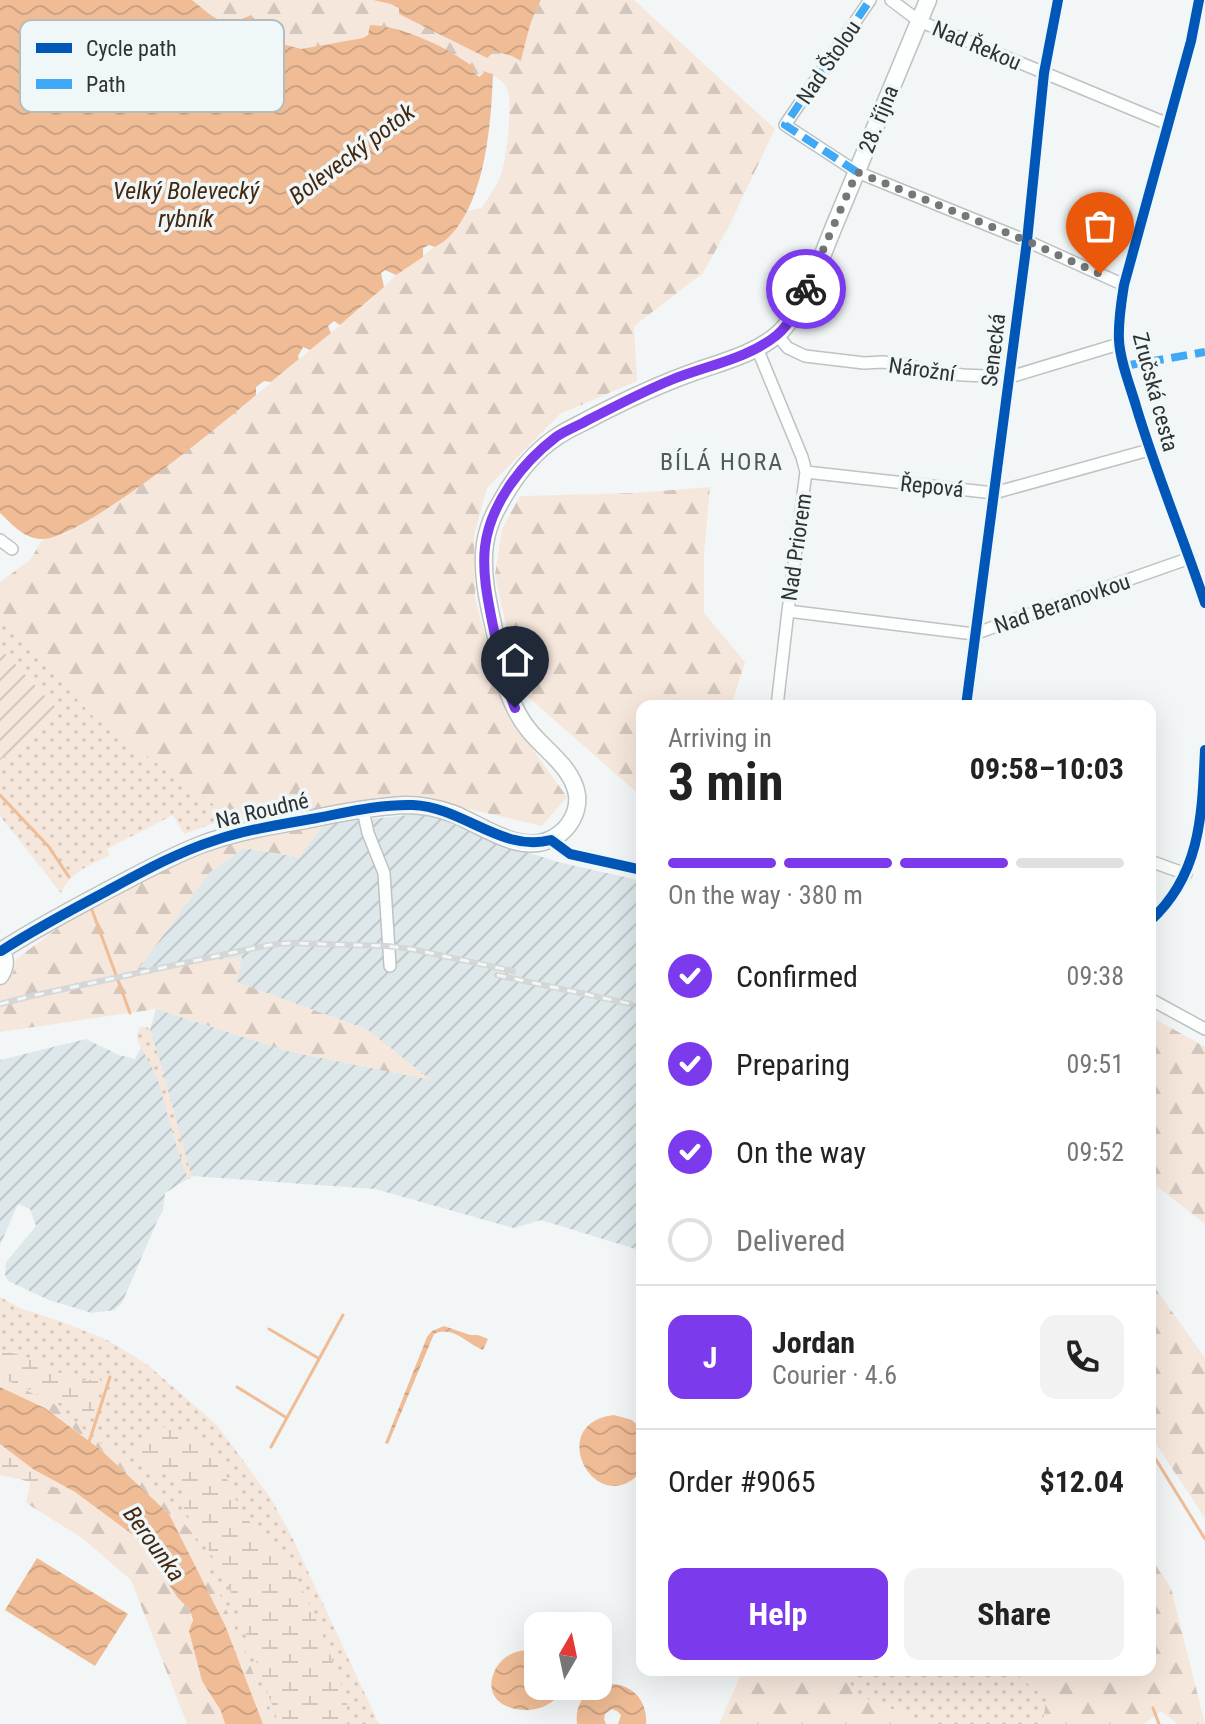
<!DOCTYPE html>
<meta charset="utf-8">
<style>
body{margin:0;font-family:"Roboto Condensed",sans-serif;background:#f2f2f2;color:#222;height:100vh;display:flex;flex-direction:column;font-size:30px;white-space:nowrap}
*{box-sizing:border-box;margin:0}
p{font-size:26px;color:#767676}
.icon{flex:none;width:44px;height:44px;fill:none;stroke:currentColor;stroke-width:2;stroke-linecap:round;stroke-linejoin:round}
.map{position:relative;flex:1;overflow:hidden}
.drawer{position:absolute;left:636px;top:700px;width:520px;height:976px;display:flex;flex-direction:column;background:#fff;border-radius:16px;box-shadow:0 8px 32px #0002}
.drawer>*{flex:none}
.needle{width:52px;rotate:9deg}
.tools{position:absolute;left:524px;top:1612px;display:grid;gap:16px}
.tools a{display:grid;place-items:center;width:88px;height:88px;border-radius:16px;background:#fff;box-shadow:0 8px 32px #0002;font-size:40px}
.pin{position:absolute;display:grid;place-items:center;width:68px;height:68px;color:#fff;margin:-82px -34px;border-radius:50% 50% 50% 0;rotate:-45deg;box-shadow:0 0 8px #0007}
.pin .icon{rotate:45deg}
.courier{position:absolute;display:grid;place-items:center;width:80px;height:80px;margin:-40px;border:6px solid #7c3aed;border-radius:50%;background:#fff;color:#222;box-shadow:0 2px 10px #0007}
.headline em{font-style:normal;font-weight:700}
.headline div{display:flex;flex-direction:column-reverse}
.headline{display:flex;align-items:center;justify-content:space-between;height:136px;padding:0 32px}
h1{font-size:52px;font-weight:700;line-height:60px}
.bar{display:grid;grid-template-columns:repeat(4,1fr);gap:12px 8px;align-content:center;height:96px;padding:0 32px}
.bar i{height:10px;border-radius:6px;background:#e0e0e0}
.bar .active{background:#7c3aed}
.bar p{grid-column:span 4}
.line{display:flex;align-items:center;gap:20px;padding:0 32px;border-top:2px solid #e0e0e0}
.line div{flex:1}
.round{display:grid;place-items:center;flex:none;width:84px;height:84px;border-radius:16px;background:#f2f2f2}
ol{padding:0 32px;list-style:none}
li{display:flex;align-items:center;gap:24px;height:88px}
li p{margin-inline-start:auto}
li .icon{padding:8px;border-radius:50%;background:#7c3aed;color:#fff;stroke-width:4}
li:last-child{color:#767676}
li i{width:44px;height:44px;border:4px solid #e0e0e0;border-radius:50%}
.primary-button{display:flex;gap:16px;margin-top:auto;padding:16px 32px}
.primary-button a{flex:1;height:92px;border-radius:16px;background:#7c3aed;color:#fff;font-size:32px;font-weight:700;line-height:92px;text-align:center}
.primary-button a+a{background:#f2f2f2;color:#222}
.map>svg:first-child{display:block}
</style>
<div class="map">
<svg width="1205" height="1724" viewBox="0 0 1205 1724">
<defs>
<pattern id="industrial-furrows" width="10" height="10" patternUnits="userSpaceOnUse" patternTransform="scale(2)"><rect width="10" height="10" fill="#dee8ea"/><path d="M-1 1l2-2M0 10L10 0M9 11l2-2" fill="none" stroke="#bfc7c9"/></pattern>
<pattern id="grass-dots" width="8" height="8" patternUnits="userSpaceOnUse" patternTransform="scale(2)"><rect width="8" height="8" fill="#f6e7dc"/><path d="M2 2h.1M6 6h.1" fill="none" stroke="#d3c7bd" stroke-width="1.8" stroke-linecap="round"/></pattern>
<pattern id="forest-firs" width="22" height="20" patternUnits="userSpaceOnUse" patternTransform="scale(2)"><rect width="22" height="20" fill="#f6e7dc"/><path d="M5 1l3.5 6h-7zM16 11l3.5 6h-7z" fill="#d3c7bd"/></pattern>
<pattern id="wetland-marsh" width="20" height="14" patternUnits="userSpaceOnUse" patternTransform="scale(2)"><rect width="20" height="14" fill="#f6e7dc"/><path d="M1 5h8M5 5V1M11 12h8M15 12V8" fill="none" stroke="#d3c7bd"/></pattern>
<pattern id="garden-furrows" width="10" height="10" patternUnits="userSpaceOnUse" patternTransform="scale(2)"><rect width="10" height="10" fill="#f6e7dc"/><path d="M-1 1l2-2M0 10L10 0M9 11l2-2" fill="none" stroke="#d3c7bd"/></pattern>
<pattern id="water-waves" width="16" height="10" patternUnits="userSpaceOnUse" patternTransform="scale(2)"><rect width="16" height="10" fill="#efbc96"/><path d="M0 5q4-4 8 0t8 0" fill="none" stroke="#cda282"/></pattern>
</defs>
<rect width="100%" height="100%" fill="#f2f6f6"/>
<!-- industrial -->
<path fill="url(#industrial-furrows)" d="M 428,813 L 456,821 L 489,840 L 558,862 L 642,881 L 642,1251 L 541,1220 L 514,1228 L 375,1189 L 192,1176 L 165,1193 L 163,1211 L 158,1219 L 122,1303 L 114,1310 L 92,1313 L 49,1300 L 8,1281 L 5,1275 L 6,1262 L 36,1226 L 30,1209 L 18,1204 L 0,1245 L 0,1060 L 86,1039 L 119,1055 L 135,1059 L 150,1030 L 156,1009 L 291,1052 L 368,1030 L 236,982 L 242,958 L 138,969 L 209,873 L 244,848 L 299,857 L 324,824 Z"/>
<!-- grass -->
<path fill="url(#grass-dots)" d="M 0,618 L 96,719 L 231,817 L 184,834 L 173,815 L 107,849 L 110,855 C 91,864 69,873 61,893 L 0,816 L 0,760 L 60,712 L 0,648 Z
M 140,1027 L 147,1027 L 150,1030 L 160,1061 L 192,1178 L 188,1179 L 177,1148 L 157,1077 L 138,1042 L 137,1036 Z
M 0,1297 L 20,1308 L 65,1323 L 107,1340 L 124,1350 L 149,1366 L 217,1425 L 270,1497 L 292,1537 L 379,1724 L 273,1724 L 245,1652 L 193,1534 L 53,1403 L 0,1378 Z
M 848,1670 L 1012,1670 L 1046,1699 L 1043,1724 L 929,1724 L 852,1693 Z"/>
<!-- forest -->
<path fill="url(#forest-firs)" d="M 192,0 L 373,0 L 391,4 L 399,8 L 400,14 L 486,58 L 495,51 L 512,56 L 521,61 L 524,51 L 517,42 L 541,0 L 634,0 L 775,129 L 728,228 L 703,273 L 634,326 L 637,381 L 560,414 L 487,488 L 474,536 L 475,598 L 505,711 L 567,797 L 542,826 L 426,799 L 250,822 L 231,817 L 96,719 L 0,618 L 0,582 L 30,560 L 43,539 L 67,533 L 136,489 L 242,407 L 369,301 L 396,275 L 451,235 L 467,211 L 482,208 C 488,197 497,186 501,174 C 507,158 512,107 508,91 C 505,81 494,74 484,73 L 479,78 L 464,60 L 421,38 L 395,29 L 363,38 L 301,49 L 279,43 L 251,15 C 221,28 215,18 192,0 Z
M 710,487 L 704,555 L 704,613 L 745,662 L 731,706 L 642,706 L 642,797 L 520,690 L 495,575 L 502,529 L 520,496 L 635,493 Z
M 324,824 L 299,857 L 244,848 L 209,873 L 139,968 L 242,957 L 237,982 L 368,1030 L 431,1080 L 291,1052 L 156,1009 L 0,1032 L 0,987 L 13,973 L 16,959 L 80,912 L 200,852 L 236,839 Z
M 1150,1016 L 1205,1047 L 1205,1224 L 1150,1181 Z
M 1150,1281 L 1205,1358 L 1205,1518 L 1150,1435 Z
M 0,1378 L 53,1403 L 152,1487 L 193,1534 L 245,1652 L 273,1724 L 263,1724 L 225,1625 L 169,1514 L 101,1450 L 46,1408 L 0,1387 Z
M 33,1469 L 75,1492 L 164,1558 L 166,1580 L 178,1598 L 190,1610 L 202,1681 L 221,1711 L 225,1724 L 187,1724 L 131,1580 L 82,1538 L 26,1503 Z
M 1150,1556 L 1171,1588 L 1205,1724 L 1178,1724 L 1161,1711 L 1144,1724 L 1043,1724 L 1046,1699 L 1012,1670 L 1150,1670 Z
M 743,1670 L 848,1670 L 852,1693 L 929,1724 L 719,1724 Z"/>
<!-- wetland -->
<path fill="url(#wetland-marsh)" d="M 0,1351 C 21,1354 39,1359 56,1373 L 74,1372 L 79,1381 L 100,1379 L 103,1388 C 95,1400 96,1415 86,1425 L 82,1424 L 66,1406 L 50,1397 L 0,1378 Z
M 158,1426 L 181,1430 L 199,1440 L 219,1459 L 234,1497 L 260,1538 L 290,1563 L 320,1628 L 347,1699 L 347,1724 L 279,1724 L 226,1579 L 184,1509 L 182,1495 L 185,1486 L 177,1474 L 146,1471 C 143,1467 139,1463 138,1459 C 132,1444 145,1429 158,1426 Z
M 0,1444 L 33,1469 L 75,1492 L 0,1475 Z"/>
<!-- garden -->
<path fill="url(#garden-furrows)" d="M 0,648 L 60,712 L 0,760 Z"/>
<!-- water -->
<path fill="url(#water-waves)" d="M 0,0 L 192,0 C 215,18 221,29 251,15 L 279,43 L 301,49 L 363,38 L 368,35 L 370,25 C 404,26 448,48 475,68 L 473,71 L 479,77 L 484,73 L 482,71 L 493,74 C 491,123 486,198 450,236 C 446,240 440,244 435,247 L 429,245 L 423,248 L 423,257 L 396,275 L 385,270 L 381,273 L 384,287 L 340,325 L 334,321 L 328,326 L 331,333 L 310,350 L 303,347 L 298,356 L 299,359 L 271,382 L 264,381 L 256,387 L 256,395 C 221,425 80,541 41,539 C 23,538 12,524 0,513 Z
M 373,0 L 541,0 C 530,19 526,40 521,61 L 512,56 L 495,51 L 487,58 L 399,14 L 399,8 L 391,4 Z
M 444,1326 L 470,1335 L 478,1335 L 488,1339 L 483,1350 C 467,1344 453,1325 434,1334 L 388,1444 L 385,1443 L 427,1337 L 432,1331 Z
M 0,1387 L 45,1408 L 101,1450 L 169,1514 L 225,1625 L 263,1724 L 225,1724 L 221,1711 L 202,1681 L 189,1631 L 193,1620 L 190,1610 L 178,1598 L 166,1580 L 164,1558 L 75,1492 L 33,1469 L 0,1444 Z
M 614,1415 L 632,1420 L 642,1429 L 642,1471 C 596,1523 543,1423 614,1415 Z
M 37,1558 L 128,1614 L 95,1666 L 5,1610 Z
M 527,1650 L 538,1651 L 538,1686 L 562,1686 C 554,1724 471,1716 496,1668 C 503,1656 514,1651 527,1650 Z
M 605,1684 C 630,1682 648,1699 646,1724 L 618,1724 L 621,1715 L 617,1711 L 612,1709 L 605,1714 L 604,1719 L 606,1724 L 577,1724 C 575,1704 585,1690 605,1684 Z"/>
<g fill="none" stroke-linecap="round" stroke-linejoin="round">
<!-- stream -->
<path stroke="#efbc96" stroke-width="3" d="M 0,795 L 49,847 L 69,877
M 92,910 L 130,1013
M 269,1329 L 318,1358
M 237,1387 L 287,1418
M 89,1442 L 110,1377
M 271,1447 L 343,1315
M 1150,1450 L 1205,1539
M 1153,1708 L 1159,1724"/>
<defs>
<path id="minor" d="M 870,0 L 785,125 L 857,172 L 1027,241 L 1124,285
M 891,0 L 919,21 L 1168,124
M 1199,0 L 1191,41 L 1124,285 C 1121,304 1118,321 1119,340 C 1120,362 1130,385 1136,406 C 1156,473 1183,537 1205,603
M 777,335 L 788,348 L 805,356 L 864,363 L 883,362 L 908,365 L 927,371 L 963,375 L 1010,377 L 1119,344
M 757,348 L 802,457 L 806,472 L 788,611 L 777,706
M 806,472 L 994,493 L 1149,450
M 0,540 L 12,549
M 788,611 L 974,634 L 1190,558
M 966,706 L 1027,241 L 1044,73 L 1058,0
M 363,810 L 368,833 L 384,873 L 390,966
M 551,840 L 570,854 L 642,870
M 1150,861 L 1186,874
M 1150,921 C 1201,875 1202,814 1205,750
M 1150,999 L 1205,1029"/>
<path id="secondary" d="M 0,950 C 7,959 6,967 0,976
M 1,951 C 36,928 73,909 110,889 C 139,874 169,857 200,845 C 234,832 270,826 306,820 C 338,813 371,807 405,805 C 421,805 438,808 454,814 C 484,826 522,857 555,837 C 569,829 579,812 577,795 C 573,767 543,749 528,729 C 519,718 513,705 508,692 C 503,679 501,665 499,651 C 492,617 480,579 485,544 C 487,530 492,517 499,505 C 513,479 533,452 558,436 C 570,428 583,423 595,416 C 628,399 660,384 694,372 C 722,362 755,354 778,334 C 803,312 822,255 835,224 C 866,149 897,75 928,0"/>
</defs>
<!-- minor casing -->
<use href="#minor" stroke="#bfc2c2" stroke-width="14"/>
<!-- secondary casing -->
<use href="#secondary" stroke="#bfc2c2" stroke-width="19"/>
<!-- minor -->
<use href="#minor" stroke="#fdfefe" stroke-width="11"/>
<!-- secondary -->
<use href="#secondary" stroke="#fdfefe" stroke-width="16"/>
<defs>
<path id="rail" d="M 497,975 L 631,1004
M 0,1004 L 27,997 L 240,951 L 270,945 L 290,943 L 387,946 L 411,949 L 513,971"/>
</defs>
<!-- rail casing -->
<use href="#rail" stroke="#d5d6d6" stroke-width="6"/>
<!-- rail -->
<use href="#rail" stroke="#f0f7f8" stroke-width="3" stroke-dasharray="9" stroke-linecap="butt"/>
<!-- quiet -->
<path stroke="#3fa9f5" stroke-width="8" stroke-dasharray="16 8" stroke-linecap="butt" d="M 857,172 L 785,125 L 870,0
M 1124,366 L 1205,352"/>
<defs>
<path id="cycleway" d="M 1199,0 L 1191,41 L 1124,285 C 1121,304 1118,321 1119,340 C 1120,362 1130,385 1136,406 C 1156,473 1183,537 1205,603
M 966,706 L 1027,241 L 1044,73 L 1058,0
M 1150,921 C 1201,875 1202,814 1205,750
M 1,951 C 35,929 71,910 107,891 C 142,872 178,852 216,840 C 249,829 283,824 317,818 C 348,812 381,804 413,805 C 463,807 502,853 551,840 L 570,854 L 642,870"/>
</defs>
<!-- cycleway casing -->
<use href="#cycleway" stroke="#f0f7f8" stroke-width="15"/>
<!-- cycleway -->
<use href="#cycleway" stroke="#0057b8" stroke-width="10"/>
</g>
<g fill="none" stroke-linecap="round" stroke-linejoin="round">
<!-- done -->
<path stroke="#737777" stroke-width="8" stroke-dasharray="0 14.4" d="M 806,289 L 857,172 L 1027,241 L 1100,274"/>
<!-- route -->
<path stroke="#7c3aed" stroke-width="10" d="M 515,708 C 504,682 499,654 493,626 C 488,601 482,573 485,547 C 490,504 522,463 556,437 C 566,430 578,426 588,420 C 616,406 642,392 671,380 C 705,366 748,359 777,335 C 791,323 799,305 806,289"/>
</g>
<g text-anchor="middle" stroke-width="7" stroke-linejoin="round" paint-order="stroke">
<!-- street labels -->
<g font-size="22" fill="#2f3232" stroke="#f0f7f8">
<text transform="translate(977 45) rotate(23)" y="8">Nad Řekou</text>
<text transform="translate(828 62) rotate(-56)" y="8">Nad Štolou</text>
<text transform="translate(878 119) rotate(-68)" y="8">28. října</text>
<text transform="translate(993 350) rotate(-83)" y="8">Senecká</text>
<text transform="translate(922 369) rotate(8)" y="8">Nárožní</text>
<text transform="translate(1156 392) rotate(75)" y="8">Zručská cesta</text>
<text transform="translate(932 486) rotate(6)" y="8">Řepová</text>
<text transform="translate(796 547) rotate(-82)" y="8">Nad Priorem</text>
<text transform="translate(1062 603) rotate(-19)" y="8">Nad Beranovkou</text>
<text transform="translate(262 810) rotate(-13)" y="8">Na Roudné</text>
</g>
<!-- water labels -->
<g font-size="24" font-style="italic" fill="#462811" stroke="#f0f7f8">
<text transform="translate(352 154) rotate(-37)" y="8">Bolevecký potok</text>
<text x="186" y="199">Velký Bolevecký<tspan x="186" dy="28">rybník</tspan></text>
<text transform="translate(154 1544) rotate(54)" y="8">Berounka</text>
</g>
<!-- neighbourhood labels -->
<g font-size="24" letter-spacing="2" fill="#53595a" stroke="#f0f7f8">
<text x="722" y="470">BÍLÁ HORA</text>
</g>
</g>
<!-- legend -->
<rect x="20" y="20" width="264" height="92" rx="12" fill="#f0f7f8" stroke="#b6bcbd" stroke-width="2"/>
<rect x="36" y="43" width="36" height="10" fill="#0057b8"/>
<rect x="36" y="79" width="36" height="10" fill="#3fa9f5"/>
<g font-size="22" fill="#2f3232">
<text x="86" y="56">Cycle path</text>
<text x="86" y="92">Path</text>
</g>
</svg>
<div class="tools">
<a><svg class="needle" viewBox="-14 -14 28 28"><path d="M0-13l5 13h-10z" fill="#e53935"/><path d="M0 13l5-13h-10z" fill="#767676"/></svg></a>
</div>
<div class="pin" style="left:1100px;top:274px;background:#ea580c"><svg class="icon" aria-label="bag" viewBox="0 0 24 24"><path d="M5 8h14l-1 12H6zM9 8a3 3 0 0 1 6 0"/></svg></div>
<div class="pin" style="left:515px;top:708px;background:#1f2937"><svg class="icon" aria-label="home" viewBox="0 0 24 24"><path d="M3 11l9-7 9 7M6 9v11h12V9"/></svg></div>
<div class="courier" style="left:806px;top:289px"><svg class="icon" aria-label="bike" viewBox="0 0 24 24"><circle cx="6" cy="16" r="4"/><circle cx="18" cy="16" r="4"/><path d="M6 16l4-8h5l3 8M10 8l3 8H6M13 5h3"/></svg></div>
<section class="drawer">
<div class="headline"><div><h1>3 min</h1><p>Arriving in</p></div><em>09:58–10:03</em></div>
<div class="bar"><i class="active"></i><i class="active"></i><i class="active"></i><i></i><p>On the way · 380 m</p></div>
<ol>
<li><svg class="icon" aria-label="check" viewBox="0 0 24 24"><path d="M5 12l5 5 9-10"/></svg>Confirmed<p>09:38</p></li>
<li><svg class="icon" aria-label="check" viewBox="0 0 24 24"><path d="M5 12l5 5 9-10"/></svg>Preparing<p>09:51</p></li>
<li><svg class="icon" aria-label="check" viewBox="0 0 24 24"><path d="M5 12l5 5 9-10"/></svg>On the way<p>09:52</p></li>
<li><i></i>Delivered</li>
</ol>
<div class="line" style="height:144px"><b class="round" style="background:#7c3aed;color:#fff">J</b><div><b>Jordan</b><p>Courier · 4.6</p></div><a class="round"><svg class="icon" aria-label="phone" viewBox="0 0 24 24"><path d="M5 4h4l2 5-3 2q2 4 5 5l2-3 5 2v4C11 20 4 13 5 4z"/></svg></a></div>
<div class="line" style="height:104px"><div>Order #9065</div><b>$12.04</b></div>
<div class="primary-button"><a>Help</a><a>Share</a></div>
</section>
</div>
